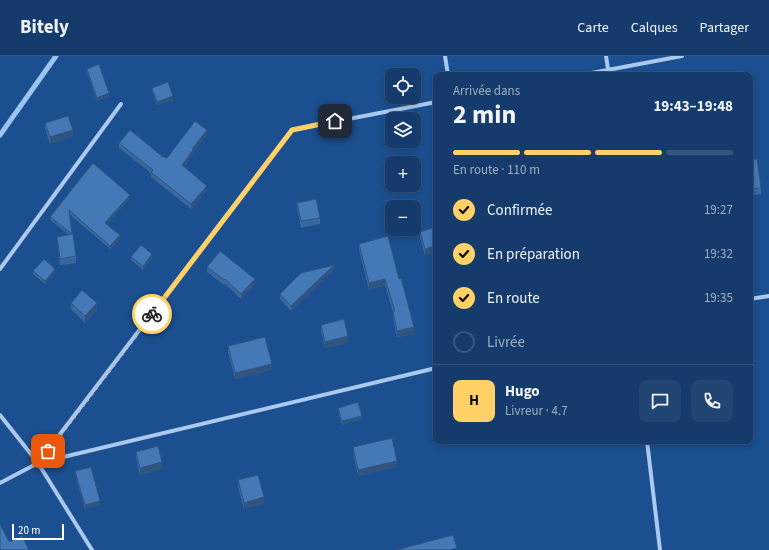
<!DOCTYPE html>
<html lang="fr">
<meta charset="utf-8">
<style>
body{margin:0;font-family:"Source Sans 3",sans-serif;background:#214673;color:#f1f3f6;height:100vh;display:flex;flex-direction:column;font-size:15px;white-space:nowrap}
*{box-sizing:border-box;margin:0}
p{font-size:13px;color:#9dadc1}
.icon{flex:none;width:22px;height:22px;fill:none;stroke:currentColor;stroke-width:2;stroke-linecap:round;stroke-linejoin:round}
.map{position:relative;flex:1;overflow:hidden}
.details{position:absolute;left:433px;top:16px;width:320px;height:372px;display:flex;flex-direction:column;background:#143b6b;border-radius:8px;box-shadow:0 2px 6px #0003,0 0 0 1px #33557e}
.details>*{flex:none}
.tools{position:absolute;left:385px;top:12px;display:grid;gap:8px}
.tools a{display:grid;place-items:center;width:36px;height:36px;border-radius:8px;background:#143b6b;box-shadow:0 2px 6px #0003,0 0 0 1px #33557e;font-size:20px}
.scale{position:absolute;left:12px;bottom:10px;width:52px;box-sizing:border-box;padding-left:4px;border:2px solid #fff;border-top:0;font-size:11px;line-height:14px;white-space:nowrap;color:#fff;-webkit-text-stroke:3px #1b4f8f;paint-order:stroke}
.pin{position:absolute;display:grid;place-items:center;width:34px;height:34px;color:#fff;margin:-17px;border-radius:8px;box-shadow:0 2px 6px #0006}
.courier{position:absolute;display:grid;place-items:center;width:40px;height:40px;margin:-20px;border:3px solid #ffd166;border-radius:50%;background:#fff;color:#222;box-shadow:0 1px 5px #0007}
.overview em{font-style:normal;font-weight:700}
.overview div{display:flex;flex-direction:column-reverse}
.overview{display:flex;align-items:center;justify-content:space-between;height:68px;padding:0 20px}
h1{font-size:26px;font-weight:700;line-height:30px}
.bar{display:grid;grid-template-columns:repeat(4,1fr);gap:6px 4px;align-content:center;height:48px;padding:0 20px}
.bar i{height:5px;border-radius:3px;background:#33557e}
.bar .current{background:#ffd166}
.bar p{grid-column:span 4}
.line{display:flex;align-items:center;gap:10px;padding:0 20px;border-top:1px solid #33557e}
.line div{flex:1}
.round{display:grid;place-items:center;flex:none;width:42px;height:42px;border-radius:8px;background:#214673}
ol{padding:0 20px;list-style:none}
li{display:flex;align-items:center;gap:12px;height:44px}
li p{margin-inline-start:auto}
li .icon{padding:4px;border-radius:50%;background:#ffd166;color:#111;stroke-width:4}
li:last-child{color:#9dadc1}
li i{width:22px;height:22px;border:2px solid #33557e;border-radius:50%}
header{display:flex;align-items:center;gap:24px;box-sizing:border-box;height:56px;padding:0 20px;background:#143b6b;border-bottom:1px solid #33557e}
header strong{font-size:19px}
nav{display:flex;gap:22px;margin-inline-start:auto;font-size:14px}
.map>svg:first-child{display:block}
</style>
<header>
<strong>Bitely</strong>
<nav><a>Carte</a><a>Calques</a><a>Partager</a></nav>
</header>
<div class="map">
<svg width="769" height="494" viewBox="0 0 769 494">
<rect width="100%" height="100%" fill="#1b4f8f"/>
<g fill="none" stroke-linecap="round" stroke-linejoin="round">
<!-- stream -->
<path stroke="#9cc4f0" stroke-width="5" d="M 0,79 L 56,0"/>
<!-- minor -->
<path stroke="#a9c9ee" stroke-width="4" d="M 445,0 L 448,19
M 606,0 L 609,19
M 581,19 L 682,0
M 0,213 L 121,48
M 750,243 L 769,240
M 0,359 L 38,407 L 92,494
M 647,385 L 660,494
M 38,407 L 292,74 L 436,46
M 0,427 L 38,407 L 436,312"/>
</g>
<!-- wall -->
<path fill="#3a679d" d="M 87,13 L 109,40 L 97,45 L 87,16 Z
M 152,32 L 173,44 L 157,49 L 152,35 Z
M 45,67 L 73,80 L 50,88 L 45,73 Z
M 207,79 L 193,96 L 193,98 L 184,111 L 207,134 L 191,153 L 151,121 L 151,117 L 119,92 L 119,87 L 167,102 Z
M 750,104 L 761,132 L 761,138 L 750,140 Z
M 93,107 L 130,142 L 107,168 L 120,183 L 110,193 L 69,158 L 76,200 L 76,207 L 60,209 L 57,187 L 57,181 L 69,179 L 50,164 L 50,161 Z
M 297,147 L 320,162 L 320,168 L 301,172 L 297,153 Z
M 436,171 L 425,199 L 420,182 L 420,176 Z
M 359,188 L 399,223 L 414,278 L 397,281 L 393,262 L 393,256 L 385,229 L 369,234 L 359,194 Z
M 131,201 L 152,201 L 143,214 L 131,204 Z
M 207,211 L 255,228 L 241,243 L 225,228 L 224,229 L 207,216 Z
M 334,214 L 291,255 L 280,243 L 280,238 Z
M 33,215 L 55,216 L 45,228 L 33,218 Z
M 71,247 L 97,254 L 85,267 L 71,253 Z
M 321,269 L 348,287 L 325,292 L 321,275 Z
M 228,290 L 272,314 L 235,323 L 228,296 Z
M 338,352 L 362,363 L 342,369 L 338,355 Z
M 353,391 L 397,411 L 358,420 L 353,397 Z
M 136,396 L 162,413 L 140,419 L 136,402 Z
M 75,415 L 100,449 L 85,453 L 75,418 Z
M 238,424 L 264,448 L 244,453 L 238,431 Z"/>
<!-- shaded-wall -->
<path fill="#305480" d="M 109,37 L 109,40 L 97,45 L 97,42 Z
M 173,40 L 173,44 L 157,49 L 157,46 Z
M 73,74 L 73,80 L 50,88 L 50,81 Z
M 207,74 L 207,79 L 193,96 L 193,98 L 182,114 L 182,109 L 192,93 Z
M 207,130 L 207,134 L 191,153 L 191,148 Z
M 130,139 L 130,142 L 105,170 L 105,167 Z
M 120,179 L 120,183 L 110,193 L 110,190 Z
M 436,190 L 436,196 L 425,199 L 425,193 Z
M 152,198 L 152,201 L 143,214 L 143,210 Z
M 334,209 L 334,214 L 291,255 L 291,250 Z
M 55,213 L 55,216 L 45,228 L 45,225 Z
M 255,223 L 255,228 L 241,243 L 241,238 Z
M 385,223 L 385,229 L 369,234 L 369,227 Z
M 97,247 L 97,254 L 85,267 L 85,260 Z
M 414,271 L 414,278 L 397,281 L 397,275 Z
M 348,280 L 348,287 L 325,292 L 325,286 Z
M 272,308 L 272,314 L 235,323 L 235,317 Z
M 362,360 L 362,363 L 342,369 L 342,365 Z
M 397,405 L 397,411 L 358,420 L 358,414 Z
M 162,406 L 162,413 L 140,419 L 140,412 Z
M 264,441 L 264,448 L 244,453 L 244,447 Z
M 100,445 L 100,449 L 85,453 L 85,449 Z"/>
<!-- building -->
<path fill="#4478b7" stroke="#305480" d="M 99,8 L 109,37 L 97,42 L 87,13 Z
M 168,26 L 173,40 L 157,46 L 152,32 Z
M 68,60 L 73,74 L 50,81 L 45,67 Z
M 195,65 L 207,74 L 192,93 L 193,94 L 182,109 L 207,130 L 191,148 L 151,116 L 153,114 L 119,87 L 130,74 L 163,101 L 167,102 Z
M 757,103 L 761,132 L 750,133 L 750,104 Z
M 93,107 L 130,139 L 105,167 L 120,179 L 110,190 L 69,154 L 72,178 L 50,161 Z
M 316,143 L 320,162 L 301,165 L 297,147 Z
M 436,171 L 436,190 L 425,193 L 420,176 Z
M 73,178 L 76,200 L 60,203 L 57,181 Z
M 388,180 L 399,223 L 401,222 L 414,271 L 397,275 L 393,256 L 395,255 L 385,223 L 369,227 L 359,188 Z
M 141,189 L 152,198 L 143,210 L 131,201 Z
M 220,195 L 255,223 L 241,238 L 225,223 L 224,224 L 207,211 Z
M 44,203 L 55,213 L 45,225 L 33,215 Z
M 334,209 L 291,250 L 280,238 L 301,217 Z
M 82,234 L 97,247 L 85,260 L 71,247 Z
M 344,263 L 348,280 L 325,286 L 321,269 Z
M 265,281 L 272,308 L 235,317 L 228,290 Z
M 358,346 L 362,360 L 342,365 L 338,352 Z
M 392,382 L 397,405 L 358,414 L 353,391 Z
M 158,390 L 162,406 L 140,412 L 136,396 Z
M 91,411 L 100,445 L 85,449 L 75,415 Z
M 258,419 L 264,441 L 244,447 L 238,424 Z
M 0,468 L 9,486 L 22,480 L 29,494 L 0,494 Z
M 453,479 L 457,492 L 450,494 L 396,494 Z"/>
<g fill="none" stroke-linecap="round" stroke-linejoin="round">
<!-- done -->
<path stroke="#afc1d8" stroke-width="4" stroke-dasharray="0 7.2" d="M 48,395 L 152,258"/>
<!-- route -->
<path stroke="#ffd166" stroke-width="5" d="M 152,258 L 292,74 L 335,65"/>
</g>
</svg>
<div class="tools">
<a><svg class="icon" aria-label="locate" viewBox="0 0 24 24"><circle cx="12" cy="12" r="6"/><path d="M12 2v4M12 18v4M2 12h4M18 12h4"/></svg></a>
<a><svg class="icon" aria-label="layers" viewBox="0 0 24 24"><path d="M12 4l9 5-9 5-9-5zM3 14l9 5 9-5"/></svg></a>
<a>+</a>
<a>−</a>
</div>
<div class="scale">20 m</div>
<div class="pin" style="left:48px;top:395px;background:#ea580c"><svg class="icon" aria-label="bag" viewBox="0 0 24 24"><path d="M5 8h14l-1 12H6zM9 8a3 3 0 0 1 6 0"/></svg></div>
<div class="pin" style="left:335px;top:65px;background:#1f2937"><svg class="icon" aria-label="home" viewBox="0 0 24 24"><path d="M3 11l9-7 9 7M6 9v11h12V9"/></svg></div>
<div class="courier" style="left:152px;top:258px"><svg class="icon" aria-label="bike" viewBox="0 0 24 24"><circle cx="6" cy="16" r="4"/><circle cx="18" cy="16" r="4"/><path d="M6 16l4-8h5l3 8M10 8l3 8H6M13 5h3"/></svg></div>
<section class="details">
<div class="overview"><div><h1>2 min</h1><p>Arrivée dans</p></div><em>19:43–19:48</em></div>
<div class="bar"><i class="current"></i><i class="current"></i><i class="current"></i><i></i><p>En route · 110 m</p></div>
<ol>
<li><svg class="icon" aria-label="check" viewBox="0 0 24 24"><path d="M5 12l5 5 9-10"/></svg>Confirmée<p>19:27</p></li>
<li><svg class="icon" aria-label="check" viewBox="0 0 24 24"><path d="M5 12l5 5 9-10"/></svg>En préparation<p>19:32</p></li>
<li><svg class="icon" aria-label="check" viewBox="0 0 24 24"><path d="M5 12l5 5 9-10"/></svg>En route<p>19:35</p></li>
<li><i></i>Livrée</li>
</ol>
<div class="line" style="height:72px"><b class="round" style="background:#ffd166;color:#111">H</b><div><b>Hugo</b><p>Livreur · 4.7</p></div><a class="round"><svg class="icon" aria-label="chat" viewBox="0 0 24 24"><path d="M4 5h16v11H9l-5 4z"/></svg></a><a class="round"><svg class="icon" aria-label="phone" viewBox="0 0 24 24"><path d="M5 4h4l2 5-3 2q2 4 5 5l2-3 5 2v4C11 20 4 13 5 4z"/></svg></a></div>
</section>
</div>
